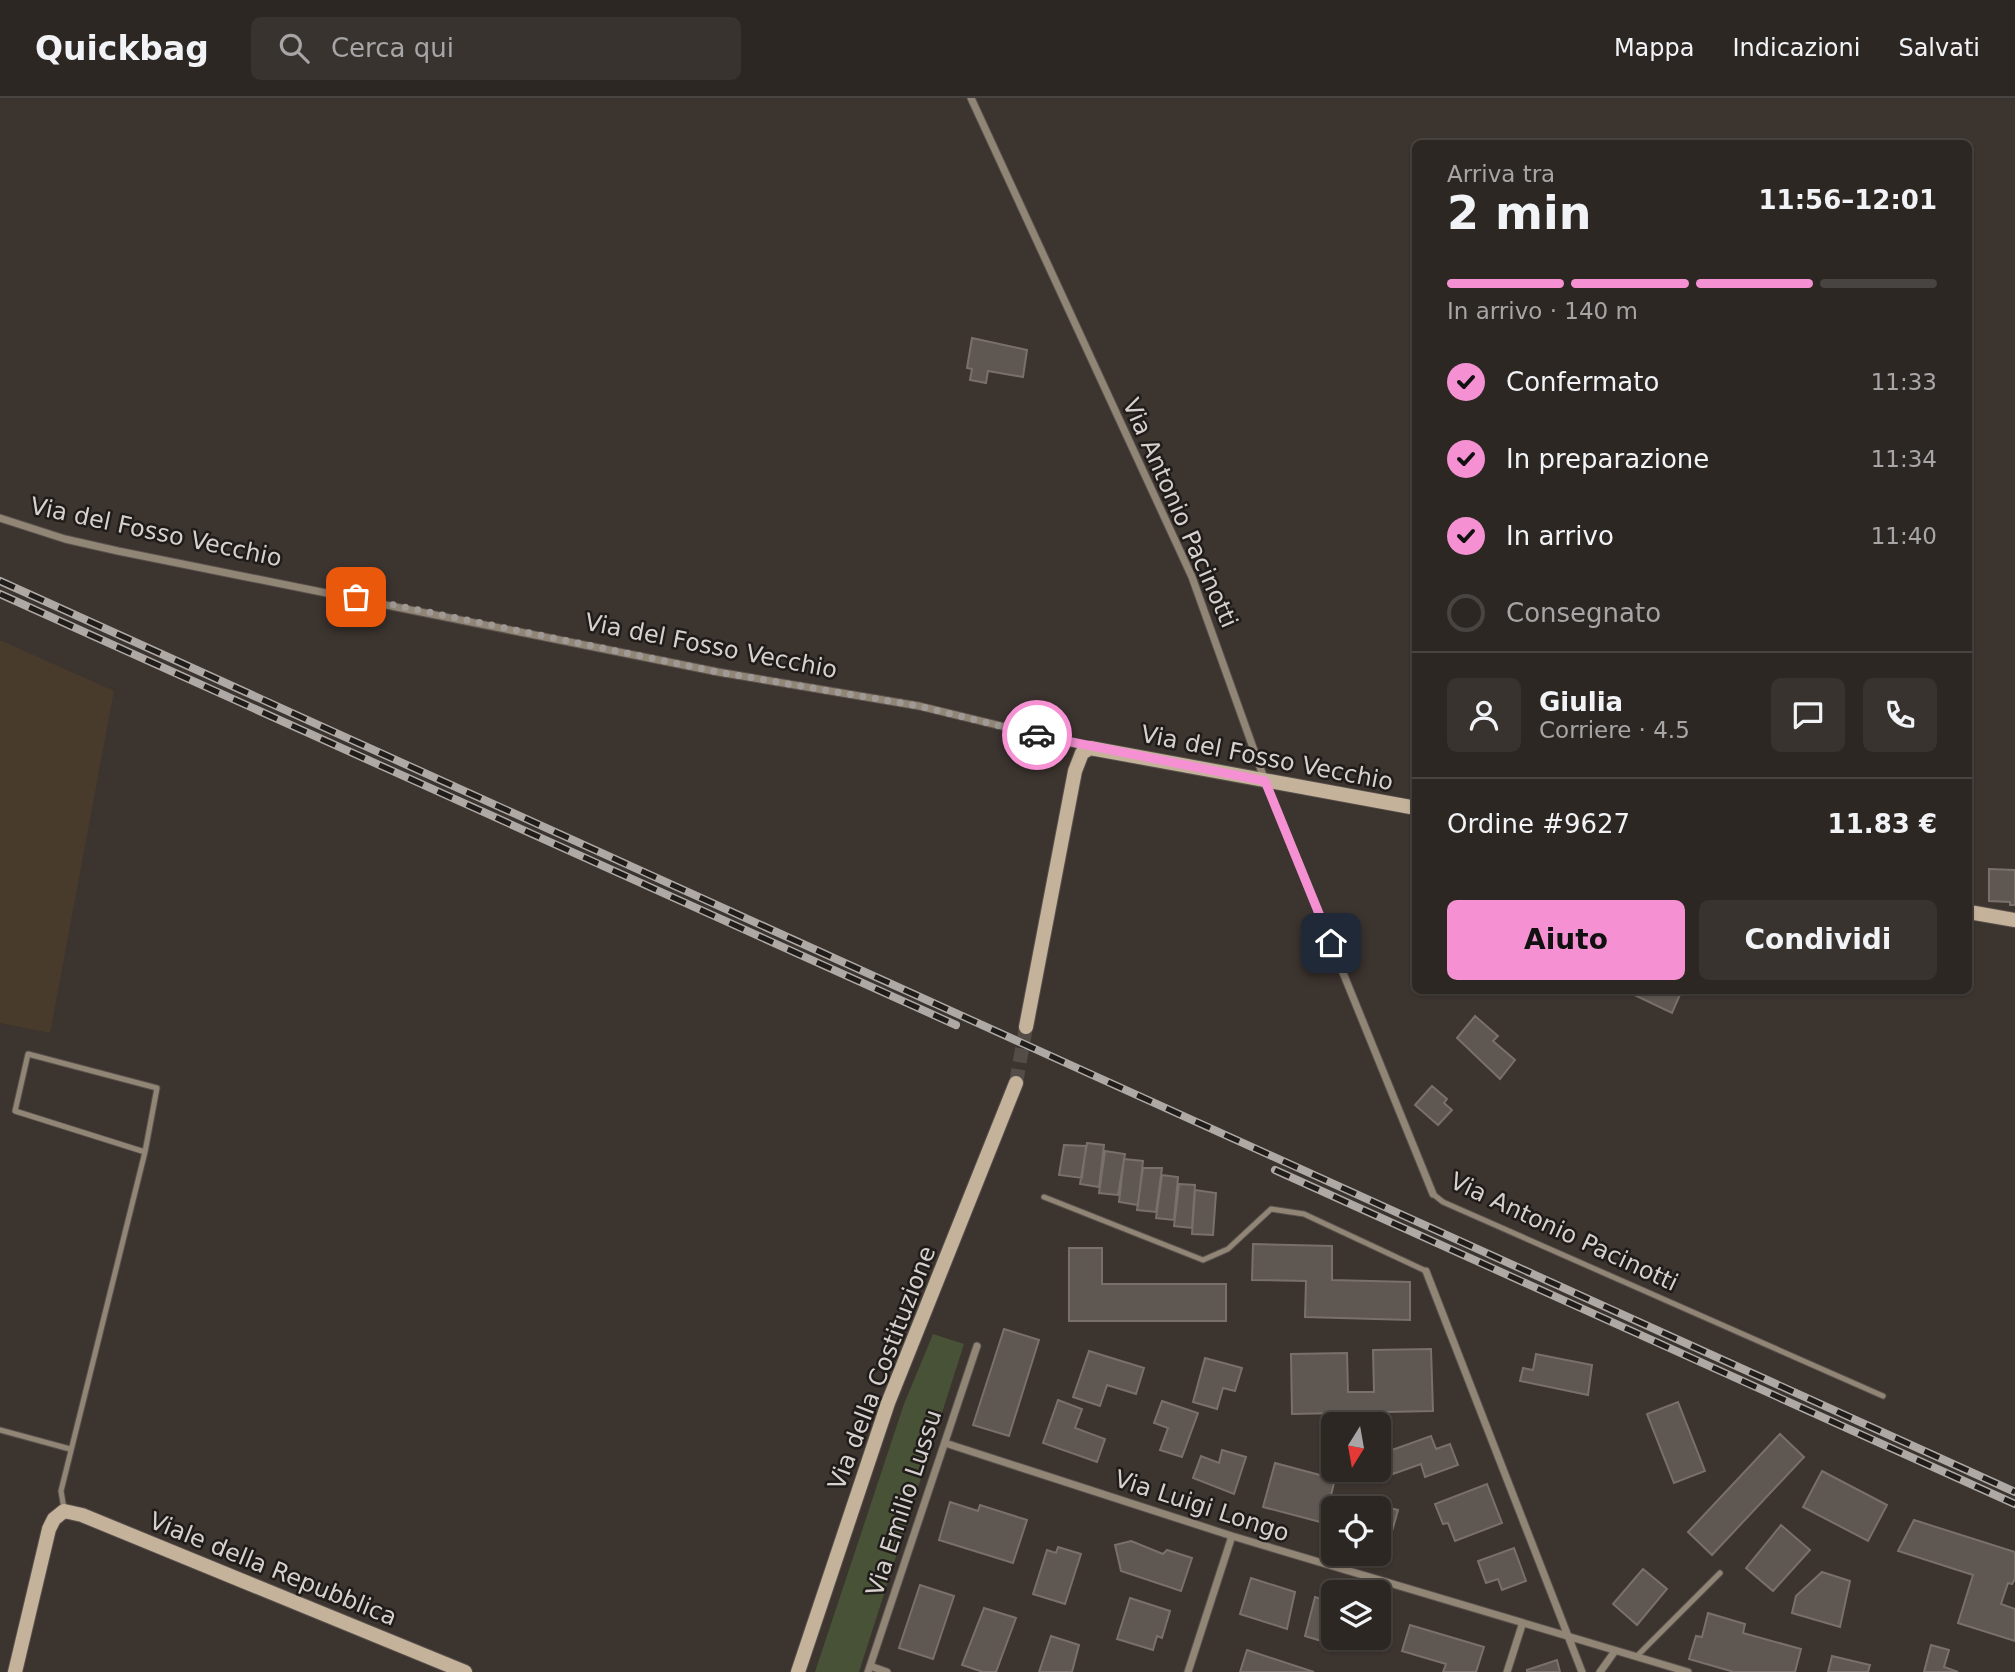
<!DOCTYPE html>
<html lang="it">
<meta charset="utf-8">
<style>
body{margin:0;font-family:"DejaVu Sans",sans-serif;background:#393330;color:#f1f3f6;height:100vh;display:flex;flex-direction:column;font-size:26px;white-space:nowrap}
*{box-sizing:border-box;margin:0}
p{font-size:23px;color:#a7a5a6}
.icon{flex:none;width:38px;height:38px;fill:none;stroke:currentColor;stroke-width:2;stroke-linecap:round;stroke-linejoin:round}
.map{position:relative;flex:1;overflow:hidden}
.drawer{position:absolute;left:1412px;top:42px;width:560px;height:854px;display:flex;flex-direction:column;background:#2d2723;border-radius:10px;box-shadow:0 2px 5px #0004,0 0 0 2px #484441}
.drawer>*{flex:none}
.needle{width:46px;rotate:191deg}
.fabs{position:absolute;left:1321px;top:1314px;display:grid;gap:14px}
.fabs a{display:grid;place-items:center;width:70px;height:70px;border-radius:10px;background:#2d2723;box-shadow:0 2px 5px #0004,0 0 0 2px #484441;font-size:35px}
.pin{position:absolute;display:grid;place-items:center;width:60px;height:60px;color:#fff;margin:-30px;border-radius:14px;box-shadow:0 4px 10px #0006}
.courier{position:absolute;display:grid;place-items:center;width:70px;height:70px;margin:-35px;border:5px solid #f591d2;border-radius:50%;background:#fff;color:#222;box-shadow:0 2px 9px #0007}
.summary em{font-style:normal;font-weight:700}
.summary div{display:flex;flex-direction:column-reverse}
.summary{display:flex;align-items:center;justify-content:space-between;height:119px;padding:0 35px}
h1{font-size:46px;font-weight:700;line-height:52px}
.bar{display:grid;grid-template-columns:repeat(4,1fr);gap:10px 7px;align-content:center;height:84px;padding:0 35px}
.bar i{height:9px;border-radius:5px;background:#484441}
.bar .active{background:#f591d2}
.bar p{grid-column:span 4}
.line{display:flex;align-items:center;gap:18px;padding:0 35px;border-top:2px solid #484441}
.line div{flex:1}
.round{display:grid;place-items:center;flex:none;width:74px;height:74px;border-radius:10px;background:#393330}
ol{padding:0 35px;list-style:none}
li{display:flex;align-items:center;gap:21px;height:77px}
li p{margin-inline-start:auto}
li .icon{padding:7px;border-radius:50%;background:#f591d2;color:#111;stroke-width:4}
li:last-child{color:#a7a5a6}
li i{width:38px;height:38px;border:4px solid #484441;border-radius:50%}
.action{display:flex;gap:14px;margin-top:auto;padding:14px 35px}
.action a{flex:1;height:80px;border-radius:10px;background:#f591d2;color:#111;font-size:28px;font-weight:700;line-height:80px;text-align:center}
.action a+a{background:#393330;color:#f1f3f6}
header{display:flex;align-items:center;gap:42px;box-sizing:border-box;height:98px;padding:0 35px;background:#2d2723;border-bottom:2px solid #484441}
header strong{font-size:33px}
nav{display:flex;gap:38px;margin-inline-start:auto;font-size:24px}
.search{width:490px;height:63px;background:#393330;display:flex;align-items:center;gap:18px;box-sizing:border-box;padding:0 24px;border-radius:10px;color:#a7a5a6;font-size:26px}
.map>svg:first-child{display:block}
</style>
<header>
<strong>Quickbag</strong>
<div class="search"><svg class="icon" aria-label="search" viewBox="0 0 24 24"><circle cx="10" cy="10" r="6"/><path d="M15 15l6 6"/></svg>Cerca qui</div>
<nav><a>Mappa</a><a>Indicazioni</a><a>Salvati</a></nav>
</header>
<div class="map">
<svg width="2015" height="1574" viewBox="0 0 2015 1574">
<rect width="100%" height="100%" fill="#3c342f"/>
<!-- industrial -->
<path fill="#483b2c" d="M 0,542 L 114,593 L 50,935 L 0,925 Z"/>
<!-- green -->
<path fill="#485236" d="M 933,1236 L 964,1246 L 859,1574 L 815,1574 L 904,1306 Z"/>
<!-- building -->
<path fill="#5f5752" stroke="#79706b" stroke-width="2" d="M 972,240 L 1027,252 L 1023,279 L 988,273 L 986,285 L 970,282 L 972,271 L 967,270 Z
M 1989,771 L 2015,772 L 2015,807 L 2010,807 L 2010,804 L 1989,803 Z
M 1624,892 L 1682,892 L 1672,915 Z
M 1475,918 L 1498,938 L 1493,943 L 1515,962 L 1500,981 L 1457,940 Z
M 1432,988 L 1447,1001 L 1444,1005 L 1452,1012 L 1438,1027 L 1415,1007 Z
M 1087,1045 L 1104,1047 L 1099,1089 L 1080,1086 Z
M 1064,1047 L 1086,1048 L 1082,1080 L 1059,1077 Z
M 1105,1053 L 1125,1056 L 1118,1097 L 1099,1095 Z
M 1124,1061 L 1143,1063 L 1138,1107 L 1119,1104 Z
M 1143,1070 L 1162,1070 L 1156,1114 L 1137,1112 Z
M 1162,1077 L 1178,1079 L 1174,1122 L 1156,1120 Z
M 1179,1086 L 1195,1087 L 1192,1130 L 1174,1128 Z
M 1195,1092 L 1216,1095 L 1213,1137 L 1192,1136 Z
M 1253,1146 L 1332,1148 L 1332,1182 L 1410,1184 L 1410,1222 L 1305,1219 L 1306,1183 L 1252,1182 Z
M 1069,1150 L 1102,1150 L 1102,1186 L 1226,1186 L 1226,1223 L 1069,1223 Z
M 1004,1231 L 1039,1242 L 1009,1338 L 973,1327 Z
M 1431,1251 L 1433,1313 L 1292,1316 L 1291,1256 L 1347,1255 L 1348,1294 L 1374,1294 L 1373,1252 Z
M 1089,1253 L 1144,1270 L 1136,1296 L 1107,1287 L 1100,1308 L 1073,1299 Z
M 1536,1256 L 1592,1267 L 1588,1297 L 1520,1283 L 1523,1270 L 1533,1272 Z
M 1205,1260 L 1242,1270 L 1235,1293 L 1223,1290 L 1217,1311 L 1193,1304 Z
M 1058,1302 L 1082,1311 L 1075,1330 L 1105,1341 L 1097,1364 L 1043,1345 Z
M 1162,1303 L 1198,1315 L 1182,1359 L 1160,1352 L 1168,1330 L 1154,1325 Z
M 1678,1304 L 1705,1373 L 1674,1385 L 1647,1316 Z
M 1780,1336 L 1804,1359 L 1712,1457 L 1688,1434 Z
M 1431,1338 L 1436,1351 L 1450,1346 L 1458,1367 L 1425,1379 L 1421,1366 L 1393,1376 L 1386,1354 Z
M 1222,1352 L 1246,1359 L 1234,1396 L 1193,1380 L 1201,1358 L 1219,1365 Z
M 1275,1365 L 1335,1381 L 1324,1425 L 1263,1409 Z
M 1822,1373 L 1887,1407 L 1868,1443 L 1803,1409 Z
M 1487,1386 L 1502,1425 L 1455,1443 L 1448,1425 L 1443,1426 L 1435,1406 Z
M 1358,1402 L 1398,1412 L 1389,1444 L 1379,1442 L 1379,1410 L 1355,1410 Z
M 950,1404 L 978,1413 L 980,1407 L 1027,1422 L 1013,1465 L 939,1442 Z
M 1914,1422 L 2015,1454 L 2015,1481 L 2012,1486 L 2008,1485 L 2001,1506 L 2015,1511 L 2015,1543 L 1958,1525 L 1973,1477 L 1898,1453 Z
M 1781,1427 L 1810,1452 L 1773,1493 L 1746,1470 Z
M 1131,1443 L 1163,1456 L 1167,1452 L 1192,1460 L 1181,1493 L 1121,1473 L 1115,1447 Z
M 1058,1449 L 1081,1456 L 1065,1506 L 1033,1496 L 1047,1452 L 1056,1455 Z
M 1514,1450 L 1526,1483 L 1502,1492 L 1498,1481 L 1486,1485 L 1478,1463 Z
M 1643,1471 L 1667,1491 L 1637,1527 L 1613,1506 Z
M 1822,1474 L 1850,1483 L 1840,1529 L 1792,1515 L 1796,1498 Z
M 1251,1480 L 1295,1494 L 1287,1531 L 1240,1516 Z
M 920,1487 L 954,1498 L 933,1561 L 899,1550 Z
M 1315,1499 L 1334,1505 L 1334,1540 L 1354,1540 L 1351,1552 L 1305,1538 Z
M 1130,1500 L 1170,1513 L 1162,1540 L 1157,1538 L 1153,1552 L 1117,1541 Z
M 984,1510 L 1016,1520 L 996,1574 L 983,1574 L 962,1567 Z
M 1708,1515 L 1745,1526 L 1743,1535 L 1801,1551 L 1795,1574 L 1734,1574 L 1689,1561 L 1696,1538 L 1702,1539 Z
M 1410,1527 L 1484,1549 L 1476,1574 L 1443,1574 L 1446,1566 L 1402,1553 Z
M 1051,1538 L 1079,1547 L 1072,1574 L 1039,1574 Z
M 1931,1547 L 1949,1552 L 1944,1569 L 1958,1574 L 1924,1574 Z
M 1247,1552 L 1314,1574 L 1240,1574 Z
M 1832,1558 L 1870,1567 L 1868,1574 L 1828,1574 Z
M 1557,1562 L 1560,1574 L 1527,1574 L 1527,1572 Z"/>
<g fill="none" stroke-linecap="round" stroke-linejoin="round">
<!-- secondary-tunnel -->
<path stroke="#534c47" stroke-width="14" stroke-dasharray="14 7" stroke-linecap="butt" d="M 1016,985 L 1026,929"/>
<defs>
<path id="lane" d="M 1433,1096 L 1443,1104 L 1883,1298
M 1044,1099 L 1203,1162 L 1228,1151 L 1271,1111 L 1304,1116 L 1426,1173
M 0,1332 L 70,1351
M 64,1411 L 61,1393 L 145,1054 L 157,990 L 28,956 L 15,1013 L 145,1054
M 1636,1559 L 1720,1475"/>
<path id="street" d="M 971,0 L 1192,479 L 1265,683 L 1433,1096
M 0,420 L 65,441 L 118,453 L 718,574 L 919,608 L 1088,649
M 1426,1173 L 1582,1574
M 945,1345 L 1232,1438 L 1688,1574
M 870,1568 L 887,1574
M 868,1574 L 977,1248
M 1188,1574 L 1232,1438
M 1507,1574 L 1522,1527
M 1600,1574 L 1615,1553"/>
<path id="secondary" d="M 1969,814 L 2015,822
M 1026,929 L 1075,673 L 1082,655 L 1090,650 L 1416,710
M 15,1574 L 49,1431 L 54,1421 L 64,1413 L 82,1417 L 465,1574
M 798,1574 L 888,1305 L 1016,985"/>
</defs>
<!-- lane casing -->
<use href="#lane" stroke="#58504c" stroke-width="7"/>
<!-- street casing -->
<use href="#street" stroke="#58504c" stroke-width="9"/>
<!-- secondary casing -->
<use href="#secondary" stroke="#58504c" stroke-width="16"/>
<!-- lane -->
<use href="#lane" stroke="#918576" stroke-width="5"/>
<!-- street -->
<use href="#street" stroke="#918576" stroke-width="7"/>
<!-- secondary -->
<use href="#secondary" stroke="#c4b29a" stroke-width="14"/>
<defs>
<path id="rail" d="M 0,483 L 2015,1394
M 0,496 L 956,927
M 1275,1072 L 2015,1406"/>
</defs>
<!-- rail casing -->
<use href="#rail" stroke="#aea9a5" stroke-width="8"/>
<!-- rail -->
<use href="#rail" stroke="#201c1a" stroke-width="5" stroke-dasharray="16" stroke-linecap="butt"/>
</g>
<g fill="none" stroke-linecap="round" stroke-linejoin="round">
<!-- done -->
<path stroke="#a09a96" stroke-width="7" stroke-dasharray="0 12.6" d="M 356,499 L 718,574 L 919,608 L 1037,637"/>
<!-- route -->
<path stroke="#f591d2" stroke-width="9" d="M 1037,637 L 1265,683 L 1331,845"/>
</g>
<g text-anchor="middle" stroke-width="5" stroke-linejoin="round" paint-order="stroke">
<!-- street labels -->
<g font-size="24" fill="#d6d1ce" stroke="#201c1a">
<text transform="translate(1180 415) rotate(66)" y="8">Via Antonio Pacinotti</text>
<text transform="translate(156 434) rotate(12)" y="8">Via del Fosso Vecchio</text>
<text transform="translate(711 548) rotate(11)" y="8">Via del Fosso Vecchio</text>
<text transform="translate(1267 660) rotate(11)" y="8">Via del Fosso Vecchio</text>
<text transform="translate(1564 1134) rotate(25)" y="8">Via Antonio Pacinotti</text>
<text transform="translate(882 1270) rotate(-69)" y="8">Via della Costituzione</text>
<text transform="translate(904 1405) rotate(-72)" y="8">Via Emilio Lussu</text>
<text transform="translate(1202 1408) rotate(18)" y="8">Via Luigi Longo</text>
<text transform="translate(273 1471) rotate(22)" y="8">Viale della Repubblica</text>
</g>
</g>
</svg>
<div class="fabs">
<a><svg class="needle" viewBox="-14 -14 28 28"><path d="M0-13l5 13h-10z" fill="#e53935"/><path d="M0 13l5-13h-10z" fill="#a7a5a6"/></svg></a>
<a><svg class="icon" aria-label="locate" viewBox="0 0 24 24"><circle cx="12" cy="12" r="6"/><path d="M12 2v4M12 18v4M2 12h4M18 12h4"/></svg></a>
<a><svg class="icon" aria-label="layers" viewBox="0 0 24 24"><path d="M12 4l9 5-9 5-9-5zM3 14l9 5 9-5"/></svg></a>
</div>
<div class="pin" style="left:356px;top:499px;background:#ea580c"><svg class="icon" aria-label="bag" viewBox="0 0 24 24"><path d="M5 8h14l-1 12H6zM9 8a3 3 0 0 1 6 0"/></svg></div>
<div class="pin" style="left:1331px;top:845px;background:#1f2937"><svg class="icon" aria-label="home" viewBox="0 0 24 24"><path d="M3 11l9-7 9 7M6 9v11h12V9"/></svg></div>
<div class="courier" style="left:1037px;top:637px"><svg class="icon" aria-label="car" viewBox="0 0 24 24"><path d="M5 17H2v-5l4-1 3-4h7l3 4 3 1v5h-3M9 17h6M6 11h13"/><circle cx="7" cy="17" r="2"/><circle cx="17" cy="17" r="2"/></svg></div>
<section class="drawer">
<div class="summary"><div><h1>2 min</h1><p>Arriva tra</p></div><em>11:56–12:01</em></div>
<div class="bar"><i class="active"></i><i class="active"></i><i class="active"></i><i></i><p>In arrivo · 140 m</p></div>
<ol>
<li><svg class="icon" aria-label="check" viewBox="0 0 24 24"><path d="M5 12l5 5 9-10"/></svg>Confermato<p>11:33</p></li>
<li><svg class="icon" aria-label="check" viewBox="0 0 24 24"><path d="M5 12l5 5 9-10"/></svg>In preparazione<p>11:34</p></li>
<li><svg class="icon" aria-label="check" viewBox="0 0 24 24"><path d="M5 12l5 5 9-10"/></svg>In arrivo<p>11:40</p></li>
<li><i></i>Consegnato</li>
</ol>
<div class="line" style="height:126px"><a class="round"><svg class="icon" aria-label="person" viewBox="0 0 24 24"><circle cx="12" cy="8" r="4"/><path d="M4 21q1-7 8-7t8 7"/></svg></a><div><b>Giulia</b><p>Corriere · 4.5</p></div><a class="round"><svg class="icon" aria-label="chat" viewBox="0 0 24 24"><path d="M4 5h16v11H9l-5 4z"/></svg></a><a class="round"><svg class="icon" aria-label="phone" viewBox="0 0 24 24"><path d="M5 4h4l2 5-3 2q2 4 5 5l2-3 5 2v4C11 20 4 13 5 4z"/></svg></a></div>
<div class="line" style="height:91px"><div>Ordine #9627</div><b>11.83 €</b></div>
<div class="action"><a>Aiuto</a><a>Condividi</a></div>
</section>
</div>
